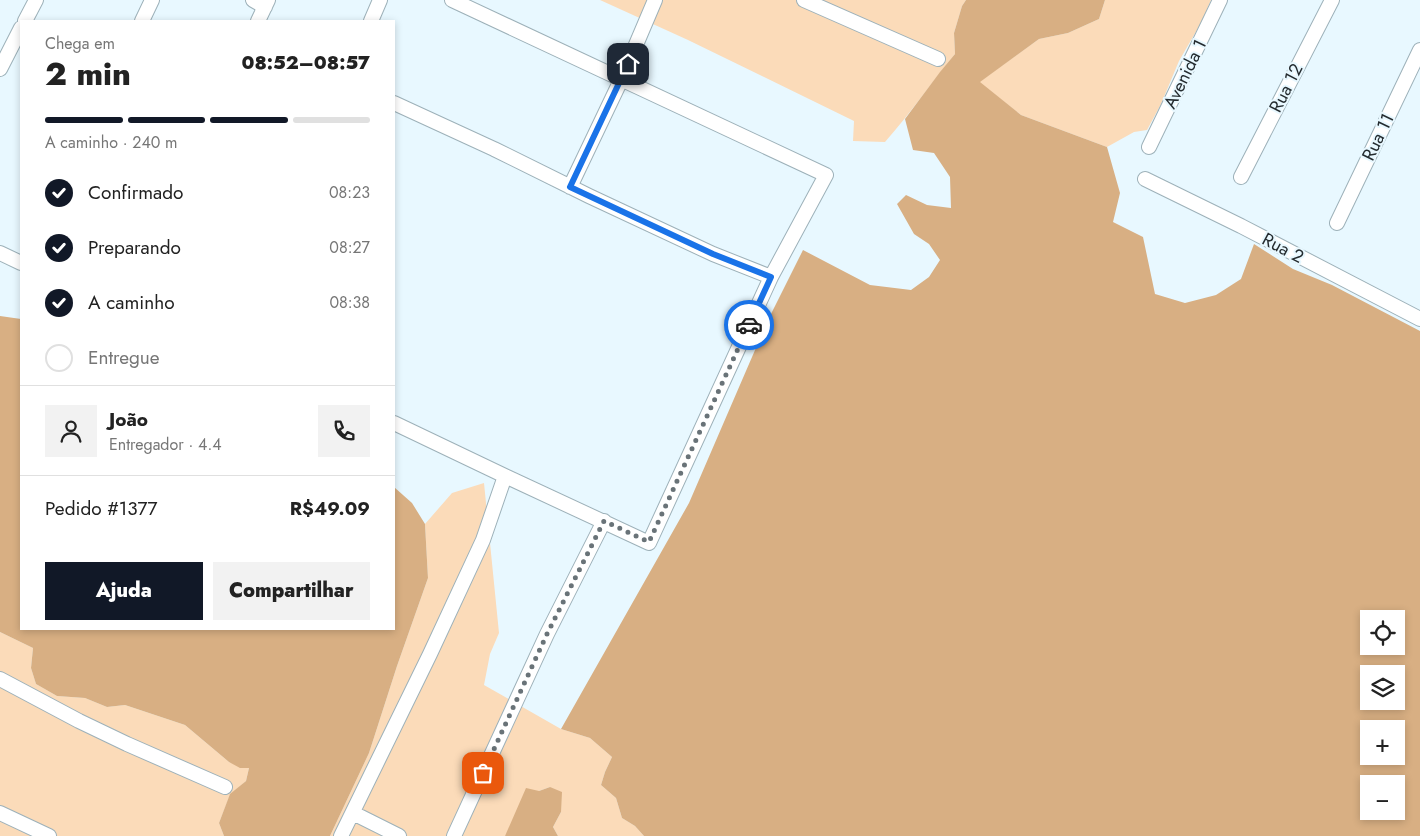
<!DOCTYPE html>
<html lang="pt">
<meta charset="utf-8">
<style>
body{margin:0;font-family:Jost,sans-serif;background:#f2f2f2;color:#222;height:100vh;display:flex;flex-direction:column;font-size:19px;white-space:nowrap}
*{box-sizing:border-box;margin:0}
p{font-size:16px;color:#767676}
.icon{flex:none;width:28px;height:28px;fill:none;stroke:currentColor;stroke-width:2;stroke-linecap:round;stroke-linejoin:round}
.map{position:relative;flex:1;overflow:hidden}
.details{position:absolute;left:20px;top:20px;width:375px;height:610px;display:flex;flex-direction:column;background:#fff;border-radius:0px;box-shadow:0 2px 8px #0003}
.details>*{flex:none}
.controls{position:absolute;left:1360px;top:610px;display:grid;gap:10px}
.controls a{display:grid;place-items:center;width:45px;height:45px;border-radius:0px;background:#fff;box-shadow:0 2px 8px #0003;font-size:25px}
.pin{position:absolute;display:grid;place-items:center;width:42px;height:42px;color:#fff;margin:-21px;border-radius:10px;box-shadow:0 2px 8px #0006}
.courier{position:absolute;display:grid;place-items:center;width:50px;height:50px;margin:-25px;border:4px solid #1a73e8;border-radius:50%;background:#fff;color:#222;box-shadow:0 1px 6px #0007}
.summary em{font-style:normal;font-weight:800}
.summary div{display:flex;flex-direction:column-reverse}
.summary{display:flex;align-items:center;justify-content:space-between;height:85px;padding:0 25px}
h1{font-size:32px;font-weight:800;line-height:38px}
.bar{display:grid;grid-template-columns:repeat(4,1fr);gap:8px 5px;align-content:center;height:60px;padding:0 25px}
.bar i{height:6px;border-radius:4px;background:#e0e0e0}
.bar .selected{background:#111827}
.bar p{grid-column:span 4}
.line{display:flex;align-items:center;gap:12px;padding:0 25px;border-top:1px solid #e0e0e0}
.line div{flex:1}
.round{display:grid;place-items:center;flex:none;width:52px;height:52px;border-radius:0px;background:#f2f2f2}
ol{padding:0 25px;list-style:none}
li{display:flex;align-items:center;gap:15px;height:55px}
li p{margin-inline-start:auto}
li .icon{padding:5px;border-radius:50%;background:#111827;color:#fff;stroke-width:4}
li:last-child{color:#767676}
li i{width:28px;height:28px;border:2px solid #e0e0e0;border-radius:50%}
.cta{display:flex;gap:10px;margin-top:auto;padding:10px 25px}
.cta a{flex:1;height:58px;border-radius:0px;background:#111827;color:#fff;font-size:20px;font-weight:800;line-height:58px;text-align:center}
.cta a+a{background:#f2f2f2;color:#222}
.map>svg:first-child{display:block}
</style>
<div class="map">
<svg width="1420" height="836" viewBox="0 0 1420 836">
<rect width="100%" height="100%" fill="#e8f8ff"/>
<!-- green -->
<path fill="#fbdbb9" d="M 600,0 L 966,0 L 962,6 L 954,33 L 955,54 C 931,83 910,114 885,142 L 853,141 L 854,121 L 688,40 Z
M 1105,0 L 1211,0 L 1201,23 L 1179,61 L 1161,104 L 1147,130 L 1134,132 L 1107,147 L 1021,115 L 979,82 L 1039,39 L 1068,33 L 1099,19 Z
M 484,483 L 499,633 L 490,654 L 484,685 L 561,729 L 590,738 L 612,757 L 605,772 L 601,785 L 616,798 L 622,818 L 635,826 L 644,836 L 558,836 L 553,827 L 561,812 L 550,787 L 539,791 L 505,836 L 330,836 L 369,753 L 397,666 L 428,578 L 425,524 L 452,493 Z
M 0,632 L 33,648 L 31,668 L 36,684 L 57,696 L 85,698 L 107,707 L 125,705 L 185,725 L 229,762 L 249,768 L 246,781 L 230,795 L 219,823 L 224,836 L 0,836 Z"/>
<!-- forest -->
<path fill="#d8af83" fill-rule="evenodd" d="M 966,0 L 1105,0 L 1099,19 L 1068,33 L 1039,39 L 980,82 L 1021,115 L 1107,147 L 1120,193 L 1113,222 L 1143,237 L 1155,294 L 1185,303 L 1216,295 L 1241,279 L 1254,244 L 1293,269 L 1332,285 L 1420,331 L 1420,836 L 644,836 L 635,826 L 622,818 L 616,798 L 601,785 L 605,772 L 612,757 L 590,738 L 561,729 L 689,503 L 768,320 L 803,250 L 870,285 L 911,290 L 929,277 L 940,260 L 929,244 L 914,234 L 897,204 L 906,195 L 927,205 L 951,208 L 950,177 L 934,153 L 913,150 L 905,119 L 940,72 L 955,54 L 954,33 L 962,6 ZM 1369,619 L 1396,619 L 1396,646 L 1369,646 ZM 1369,674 L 1396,674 L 1396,701 L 1369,701 ZM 1369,729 L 1396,729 L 1396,756 L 1369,756 ZM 1369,784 L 1396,784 L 1396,811 L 1369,811 Z
M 0,316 L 21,319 L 21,629 L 394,629 L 394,487 L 412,503 L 425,524 L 428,578 L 397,666 L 369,753 L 330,836 L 224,836 L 219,823 L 230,794 L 246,781 L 249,768 L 240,768 L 229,762 L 185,725 L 125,705 L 107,707 L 85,698 L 57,696 L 36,684 L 31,668 L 33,648 L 0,632 Z
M 550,787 L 562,792 L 561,812 L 553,827 L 558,836 L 505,836 L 526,788 L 539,791 Z"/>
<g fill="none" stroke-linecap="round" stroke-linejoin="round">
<defs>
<path id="minor" d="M 253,0 L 265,7
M 804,0 L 938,59
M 25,21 L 36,0
M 142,21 L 152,0
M 258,21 L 268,0
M 371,21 L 380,0
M 0,69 L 21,28
M 394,103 L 494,149 L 589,196 L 713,254 L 771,277 L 826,175 L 452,0
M 1149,147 L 1220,0
M 1241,177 L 1332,0
M 1145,179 L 1241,226 L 1420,319
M 570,187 L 621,80 L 655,0
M 1337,223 L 1420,50
M 0,253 L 21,263
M 505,476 L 649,543 L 771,277
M 0,679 L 79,721 L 127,744 L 225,787
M 0,813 L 49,836
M 353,813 L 399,836
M 341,836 L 430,654 L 483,540 L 505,476 L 394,423
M 454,836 L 547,634 L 604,521"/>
</defs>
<!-- minor casing -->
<use href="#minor" stroke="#9db1b9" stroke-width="16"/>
<!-- minor -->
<use href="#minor" stroke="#fff" stroke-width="14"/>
</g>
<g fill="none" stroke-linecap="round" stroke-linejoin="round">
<!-- done -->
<path stroke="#697378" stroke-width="5" stroke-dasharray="0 9" d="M 483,773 L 547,634 L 604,521 L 649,542 L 749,325"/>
<!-- route -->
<path stroke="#1a73e8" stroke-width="6" d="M 628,64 L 570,187 L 713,254 L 771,277 L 749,325"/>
</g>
<g text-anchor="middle" stroke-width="4" stroke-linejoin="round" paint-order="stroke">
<!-- street labels -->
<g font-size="18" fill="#242b2f" stroke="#e8f8ff">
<text transform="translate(1185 74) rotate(-64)" y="6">Avenida 1</text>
<text transform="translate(1286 88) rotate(-63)" y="6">Rua 12</text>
<text transform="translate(1378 137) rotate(-64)" y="6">Rua 11</text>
<text transform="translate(1283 248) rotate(28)" y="6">Rua 2</text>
</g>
</g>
</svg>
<div class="controls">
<a><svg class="icon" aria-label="locate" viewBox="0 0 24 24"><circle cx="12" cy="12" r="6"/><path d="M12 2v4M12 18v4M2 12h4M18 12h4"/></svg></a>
<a><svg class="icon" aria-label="layers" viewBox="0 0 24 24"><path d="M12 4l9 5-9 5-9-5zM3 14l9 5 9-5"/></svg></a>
<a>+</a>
<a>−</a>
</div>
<div class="pin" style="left:483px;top:773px;background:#ea580c"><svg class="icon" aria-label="bag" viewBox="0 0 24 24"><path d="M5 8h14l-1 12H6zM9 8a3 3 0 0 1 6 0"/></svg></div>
<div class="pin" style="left:628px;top:64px;background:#1f2937"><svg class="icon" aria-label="home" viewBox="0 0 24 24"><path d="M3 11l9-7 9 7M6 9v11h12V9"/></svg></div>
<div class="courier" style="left:749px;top:325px"><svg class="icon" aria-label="car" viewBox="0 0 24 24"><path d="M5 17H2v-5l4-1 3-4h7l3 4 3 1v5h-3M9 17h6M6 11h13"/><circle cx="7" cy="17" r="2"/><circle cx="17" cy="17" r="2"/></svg></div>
<section class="details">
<div class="summary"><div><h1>2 min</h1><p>Chega em</p></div><em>08:52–08:57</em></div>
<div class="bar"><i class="selected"></i><i class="selected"></i><i class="selected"></i><i></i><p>A caminho · 240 m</p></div>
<ol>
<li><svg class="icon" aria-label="check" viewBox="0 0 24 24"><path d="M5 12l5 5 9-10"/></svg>Confirmado<p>08:23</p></li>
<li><svg class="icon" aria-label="check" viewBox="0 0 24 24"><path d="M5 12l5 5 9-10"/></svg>Preparando<p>08:27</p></li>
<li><svg class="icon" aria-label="check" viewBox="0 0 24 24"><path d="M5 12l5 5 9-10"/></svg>A caminho<p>08:38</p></li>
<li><i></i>Entregue</li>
</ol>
<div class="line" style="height:90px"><a class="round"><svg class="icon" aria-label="person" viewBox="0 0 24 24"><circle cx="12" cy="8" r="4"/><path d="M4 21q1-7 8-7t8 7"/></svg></a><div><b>João</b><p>Entregador · 4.4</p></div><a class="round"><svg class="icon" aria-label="phone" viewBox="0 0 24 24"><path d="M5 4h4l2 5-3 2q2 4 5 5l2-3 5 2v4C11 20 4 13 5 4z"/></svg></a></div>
<div class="line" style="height:65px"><div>Pedido #1377</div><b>R$49.09</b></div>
<div class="cta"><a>Ajuda</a><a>Compartilhar</a></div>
</section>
</div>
